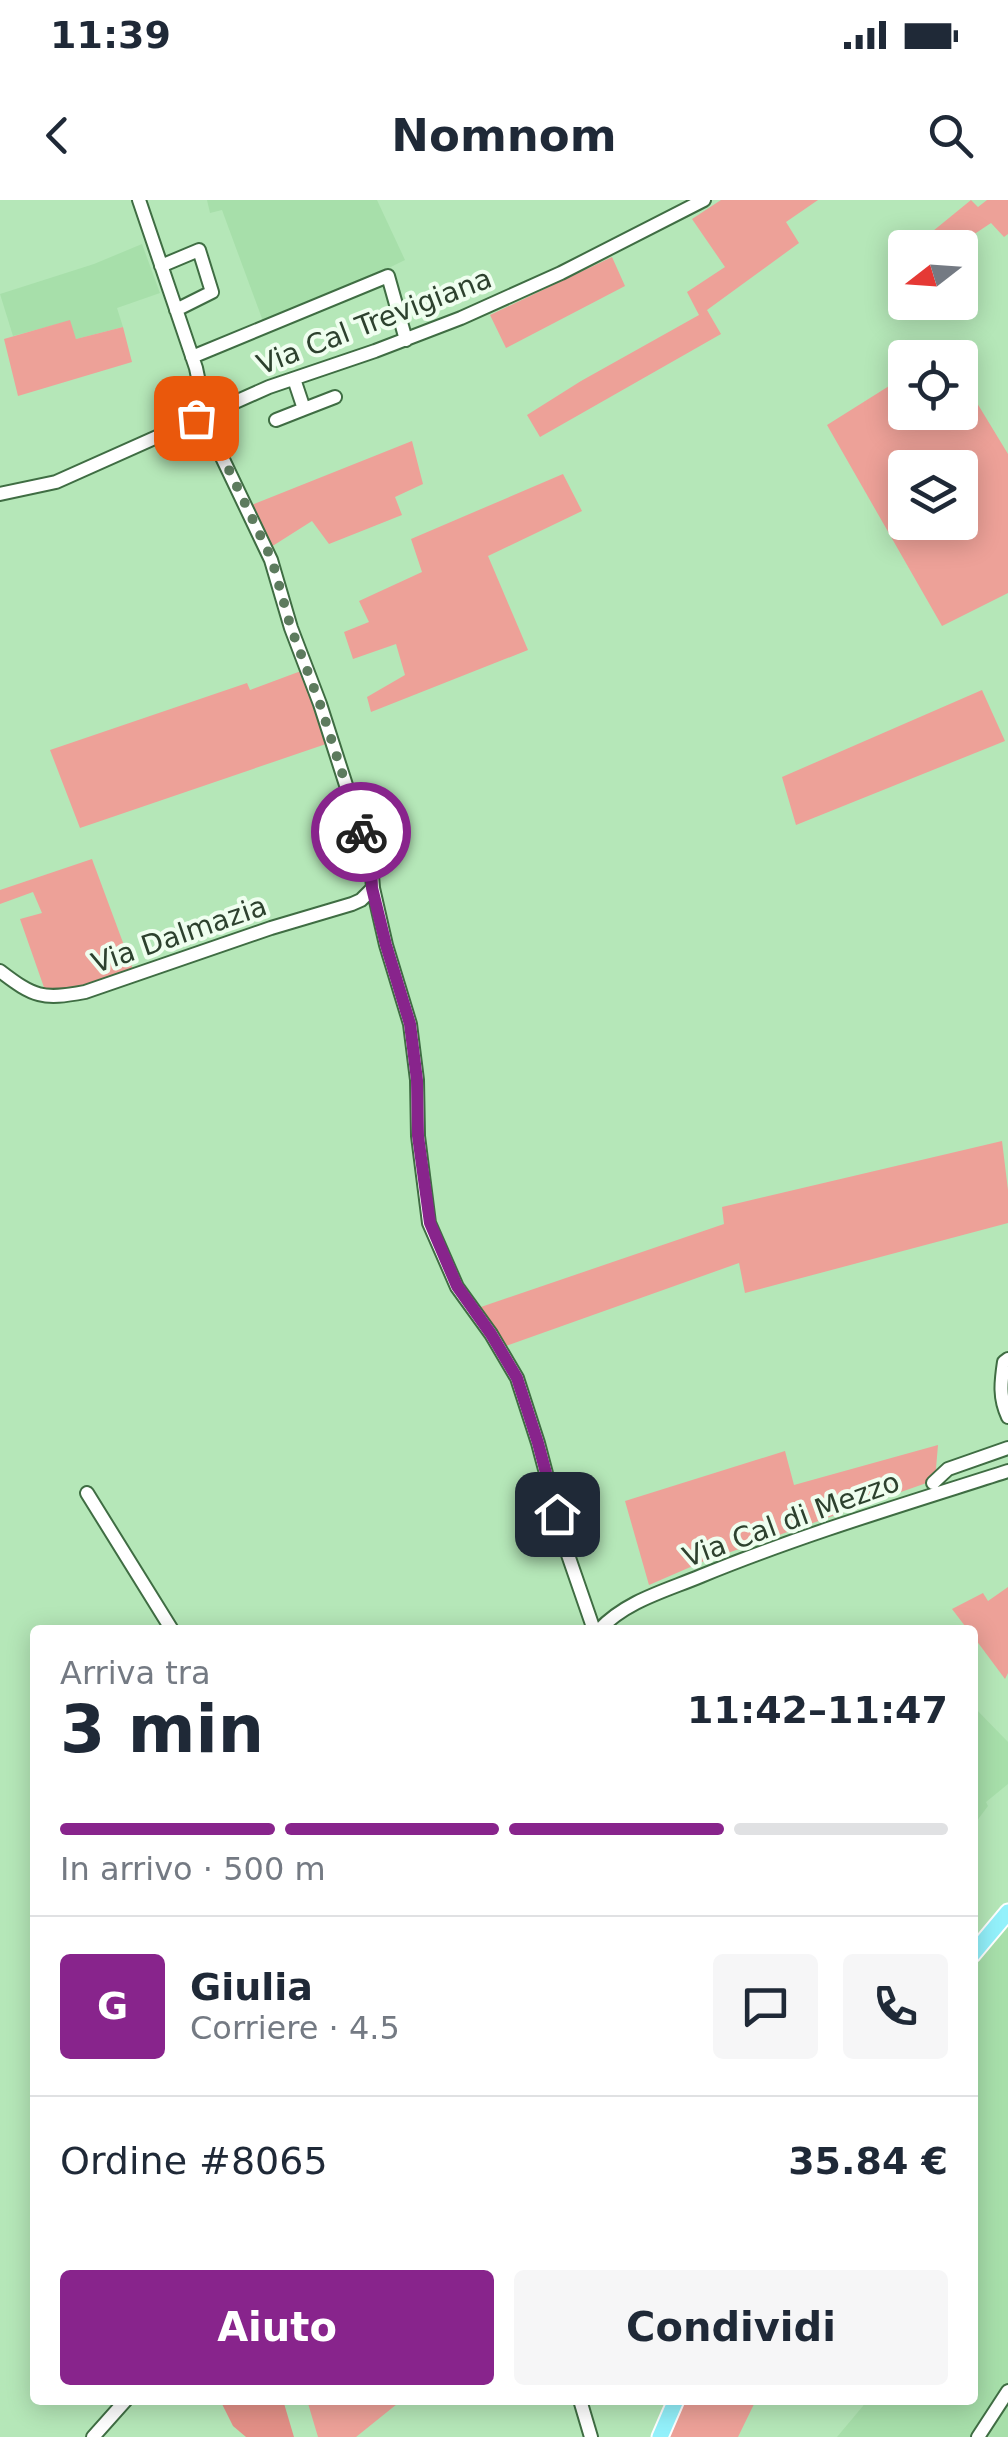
<!DOCTYPE html>
<html lang="it">
<meta charset="utf-8">
<style>
body{margin:0;font-family:"DejaVu Sans",sans-serif;background:#f6f6f7;color:#1f2937;height:100vh;display:flex;flex-direction:column;font-size:38px;white-space:nowrap}
*{box-sizing:border-box;margin:0}
p{font-size:32px;color:#747a83}
.icon{flex:none;width:55px;height:55px;fill:none;stroke:currentColor;stroke-width:2;stroke-linecap:round;stroke-linejoin:round}
.map{position:relative;flex:1;overflow:hidden}
.drawer{position:absolute;left:30px;top:1425px;width:948px;height:780px;display:flex;flex-direction:column;background:#fff;border-radius:10px;box-shadow:0 5px 25px #0003}
.drawer>*{flex:none}
.needle{width:65px;rotate:253deg}
.buttons{position:absolute;left:888px;top:30px;display:grid;gap:20px}
.buttons a{display:grid;place-items:center;width:90px;height:90px;border-radius:10px;background:#fff;box-shadow:0 5px 25px #0003;font-size:50px}
.pin{position:absolute;display:grid;place-items:center;width:85px;height:85px;color:#fff;margin:-42px;border-radius:20px;box-shadow:0 5px 15px #0006}
.courier{position:absolute;display:grid;place-items:center;width:100px;height:100px;margin:-50px;border:8px solid #88248c;border-radius:50%;background:#fff;color:#222;box-shadow:0 2px 12px #0007}
.summary em{font-style:normal;font-weight:700}
.summary div{display:flex;flex-direction:column-reverse}
.summary{display:flex;align-items:center;justify-content:space-between;height:170px;padding:0 30px}
h1{font-size:65px;font-weight:700;line-height:75px}
.bar{display:grid;grid-template-columns:repeat(4,1fr);gap:15px 10px;align-content:center;height:120px;padding:0 30px}
.bar i{height:12px;border-radius:8px;background:#e0e1e3}
.bar .current{background:#88248c}
.bar p{grid-column:span 4}
.line{display:flex;align-items:center;gap:25px;padding:0 30px;border-top:2px solid #e0e1e3}
.line div{flex:1}
.round{display:grid;place-items:center;flex:none;width:105px;height:105px;border-radius:10px;background:#f6f6f7}
.action{display:flex;gap:20px;margin-top:auto;padding:20px 30px}
.action a{flex:1;height:115px;border-radius:10px;background:#88248c;color:#fff;font-size:40px;font-weight:700;line-height:115px;text-align:center}
.action a+a{background:#f6f6f7;color:#1f2937}
.status{display:flex;justify-content:space-between;align-items:center;height:70px;padding:0 50px;background:#fff;direction:ltr}
.status svg{height:28px;fill:currentColor}
header{display:flex;justify-content:space-between;align-items:center;height:130px;padding:0 30px;background:#fff;font-size:45px;font-weight:700}
.map>svg:first-child{display:block}
</style>
<div class="status"><b>11:39</b><svg viewBox="0 0 49 12"><path d="M0 12V9h3v3zM5 12V6h3v6zM10 12V3h3v9zM15 12V0h3v12zM26 1h20v11H26zM47 4h2v5h-2z"/></svg></div>
<header><svg class="icon" aria-label="back" viewBox="0 0 24 24"><path d="M15 5l-7 7 7 7"/></svg>Nomnom<svg class="icon" aria-label="search" viewBox="0 0 24 24"><circle cx="10" cy="10" r="6"/><path d="M15 15l6 6"/></svg></header>
<div class="map">
<svg width="1008" height="2237" viewBox="0 0 1008 2237">
<rect width="100%" height="100%" fill="#b5e7b8"/>
<!-- built -->
<path fill="#a7dfaa" d="M 207,0 L 377,0 L 405,60 L 354,85 L 264,124 L 222,10 L 210,13 Z
M 142,44 L 160,93 L 117,108 L 123,127 L 76,139 L 69,121 L 13,136 L 0,94 L 94,64 Z
M 972,1505 L 1008,1542 L 1008,1584 L 986,1602 L 988,1606 L 973,1626 Z
M 1008,1726 L 1008,2237 L 837,2237 L 868,2200 L 972,2200 L 973,1767 Z"/>
<!-- green -->
<path fill="#eda198" fill-rule="evenodd" d="M 721,0 L 818,0 L 786,22 L 799,43 L 707,110 L 721,134 L 540,237 L 527,215 L 581,181 L 699,115 L 687,92 L 725,67 L 692,19 Z
M 971,0 L 978,7 L 987,0 L 1008,0 L 1008,34 L 1004,37 L 991,23 L 955,47 L 926,47 L 922,40 Z
M 612,57 L 625,86 L 506,148 L 490,115 Z
M 70,120 L 76,139 L 123,127 L 132,162 L 18,196 L 4,139 Z
M 960,175 L 1008,254 L 1008,393 L 942,426 L 827,225 L 905,176 L 905,212 L 960,212 ZM 905,268 L 960,268 L 960,322 L 905,322 Z
M 412,241 L 423,284 L 395,297 L 402,315 L 329,344 L 312,321 L 271,347 L 249,306 Z
M 563,274 L 582,311 L 488,356 L 528,450 L 371,512 L 367,497 L 405,475 L 396,444 L 353,459 L 344,432 L 369,422 L 359,401 L 422,372 L 411,339 Z
M 301,471 L 326,544 L 80,628 L 50,550 L 247,483 L 250,490 Z
M 982,490 L 1005,541 L 796,625 L 782,577 Z
M 92,659 L 135,775 L 47,796 L 20,719 L 42,713 L 33,692 L 0,704 L 0,690 Z
M 1002,941 L 1008,990 L 1008,1023 L 745,1093 L 739,1063 L 503,1147 L 478,1108 L 724,1024 L 722,1007 Z
M 938,1245 L 935,1280 L 702,1362 L 649,1385 L 625,1301 L 785,1251 L 794,1285 Z
M 1008,1387 L 1008,1473 L 1005,1479 L 973,1436 L 972,1430 L 968,1430 L 952,1409 L 983,1393 L 988,1401 Z
M 307,2200 L 402,2200 L 356,2237 L 318,2237 Z
M 686,2200 L 756,2200 L 738,2237 L 669,2237 Z"/>
<!-- forest -->
<path fill="#e39087" d="M 220,2200 L 283,2200 L 294,2237 L 246,2237 L 233,2226 Z"/>
<g fill="none" stroke-linecap="round" stroke-linejoin="round">
<defs>
<path id="minor" d="M 161,66 L 199,50 L 212,92 L 176,110
M 192,157 L 388,76 L 406,140
M 304,209 L 335,197
M 276,220 L 304,209 L 294,179
M 0,294 L 56,282 L 269,187 L 375,151 L 461,118 L 561,73 L 704,0
M 373,688 L 386,745 L 410,824 L 417,880 L 418,936 L 429,1023 L 457,1087 L 491,1134 L 517,1178 L 538,1243 L 566,1349 L 594,1430
M 0,771 C 34,797 42,800 85,792 L 271,728 L 352,704 L 361,700 L 373,688 L 371,663 L 320,504 L 291,428 L 271,360 L 209,230 L 196,168 L 139,0
M 1008,1159 L 1004,1162 C 1001,1182 999,1198 1008,1217
M 933,1283 L 948,1269 L 1008,1248
M 87,1293 L 172,1430
M 599,1430 C 626,1401 665,1391 701,1376 C 801,1335 905,1304 1008,1271
M 580,2200 L 591,2237
M 93,2237 L 126,2200
M 978,2237 L 1008,2191"/>
<path id="major" d="M 972,1755 L 1008,1712
M 660,2237 L 676,2200"/>
</defs>
<!-- minor casing -->
<use href="#minor" stroke="#3f6d43" stroke-width="16"/>
<!-- major casing -->
<use href="#major" stroke="#fff" stroke-width="19"/>
<!-- minor -->
<use href="#minor" stroke="#fff" stroke-width="12"/>
<!-- major -->
<use href="#major" stroke="#93f1fb" stroke-width="15"/>
</g>
<g fill="none" stroke-linecap="round" stroke-linejoin="round">
<!-- done -->
<path stroke="#5d7b5e" stroke-width="10" stroke-dasharray="0 18" d="M 196,218 L 206,214 L 210,230 L 272,360 L 291,428 L 320,504 L 361,632"/>
<!-- route -->
<path stroke="#88248c" stroke-width="12" d="M 361,632 L 371,663 L 372,688 L 386,745 L 410,824 L 417,880 L 418,936 L 430,1023 L 457,1086 L 491,1134 L 517,1178 L 538,1243 L 557,1314"/>
</g>
<g text-anchor="middle" stroke-width="8" stroke-linejoin="round" paint-order="stroke">
<!-- street labels -->
<g font-size="28" fill="#2d412e" stroke="#effeef">
<text transform="translate(374 121) rotate(-21)" y="10">Via Cal Trevigiana</text>
<text transform="translate(179 734) rotate(-19)" y="10">Via Dalmazia</text>
<text transform="translate(791 1319) rotate(-20)" y="10">Via Cal di Mezzo</text>
</g>
</g>
</svg>
<div class="buttons">
<a><svg class="needle" viewBox="-14 -14 28 28"><path d="M0-13l5 13h-10z" fill="#e53935"/><path d="M0 13l5-13h-10z" fill="#747a83"/></svg></a>
<a><svg class="icon" aria-label="locate" viewBox="0 0 24 24"><circle cx="12" cy="12" r="6"/><path d="M12 2v4M12 18v4M2 12h4M18 12h4"/></svg></a>
<a><svg class="icon" aria-label="layers" viewBox="0 0 24 24"><path d="M12 4l9 5-9 5-9-5zM3 14l9 5 9-5"/></svg></a>
</div>
<div class="pin" style="left:196px;top:218px;background:#ea580c"><svg class="icon" aria-label="bag" viewBox="0 0 24 24"><path d="M5 8h14l-1 12H6zM9 8a3 3 0 0 1 6 0"/></svg></div>
<div class="pin" style="left:557px;top:1314px;background:#1f2937"><svg class="icon" aria-label="home" viewBox="0 0 24 24"><path d="M3 11l9-7 9 7M6 9v11h12V9"/></svg></div>
<div class="courier" style="left:361px;top:632px"><svg class="icon" aria-label="bike" viewBox="0 0 24 24"><circle cx="6" cy="16" r="4"/><circle cx="18" cy="16" r="4"/><path d="M6 16l4-8h5l3 8M10 8l3 8H6M13 5h3"/></svg></div>
<section class="drawer">
<div class="summary"><div><h1>3 min</h1><p>Arriva tra</p></div><em>11:42–11:47</em></div>
<div class="bar"><i class="current"></i><i class="current"></i><i class="current"></i><i></i><p>In arrivo · 500 m</p></div>
<div class="line" style="height:180px"><b class="round" style="background:#88248c;color:#fff">G</b><div><b>Giulia</b><p>Corriere · 4.5</p></div><a class="round"><svg class="icon" aria-label="chat" viewBox="0 0 24 24"><path d="M4 5h16v11H9l-5 4z"/></svg></a><a class="round"><svg class="icon" aria-label="phone" viewBox="0 0 24 24"><path d="M5 4h4l2 5-3 2q2 4 5 5l2-3 5 2v4C11 20 4 13 5 4z"/></svg></a></div>
<div class="line" style="height:130px"><div>Ordine #8065</div><b>35.84 €</b></div>
<div class="action"><a>Aiuto</a><a>Condividi</a></div>
</section>
</div>
